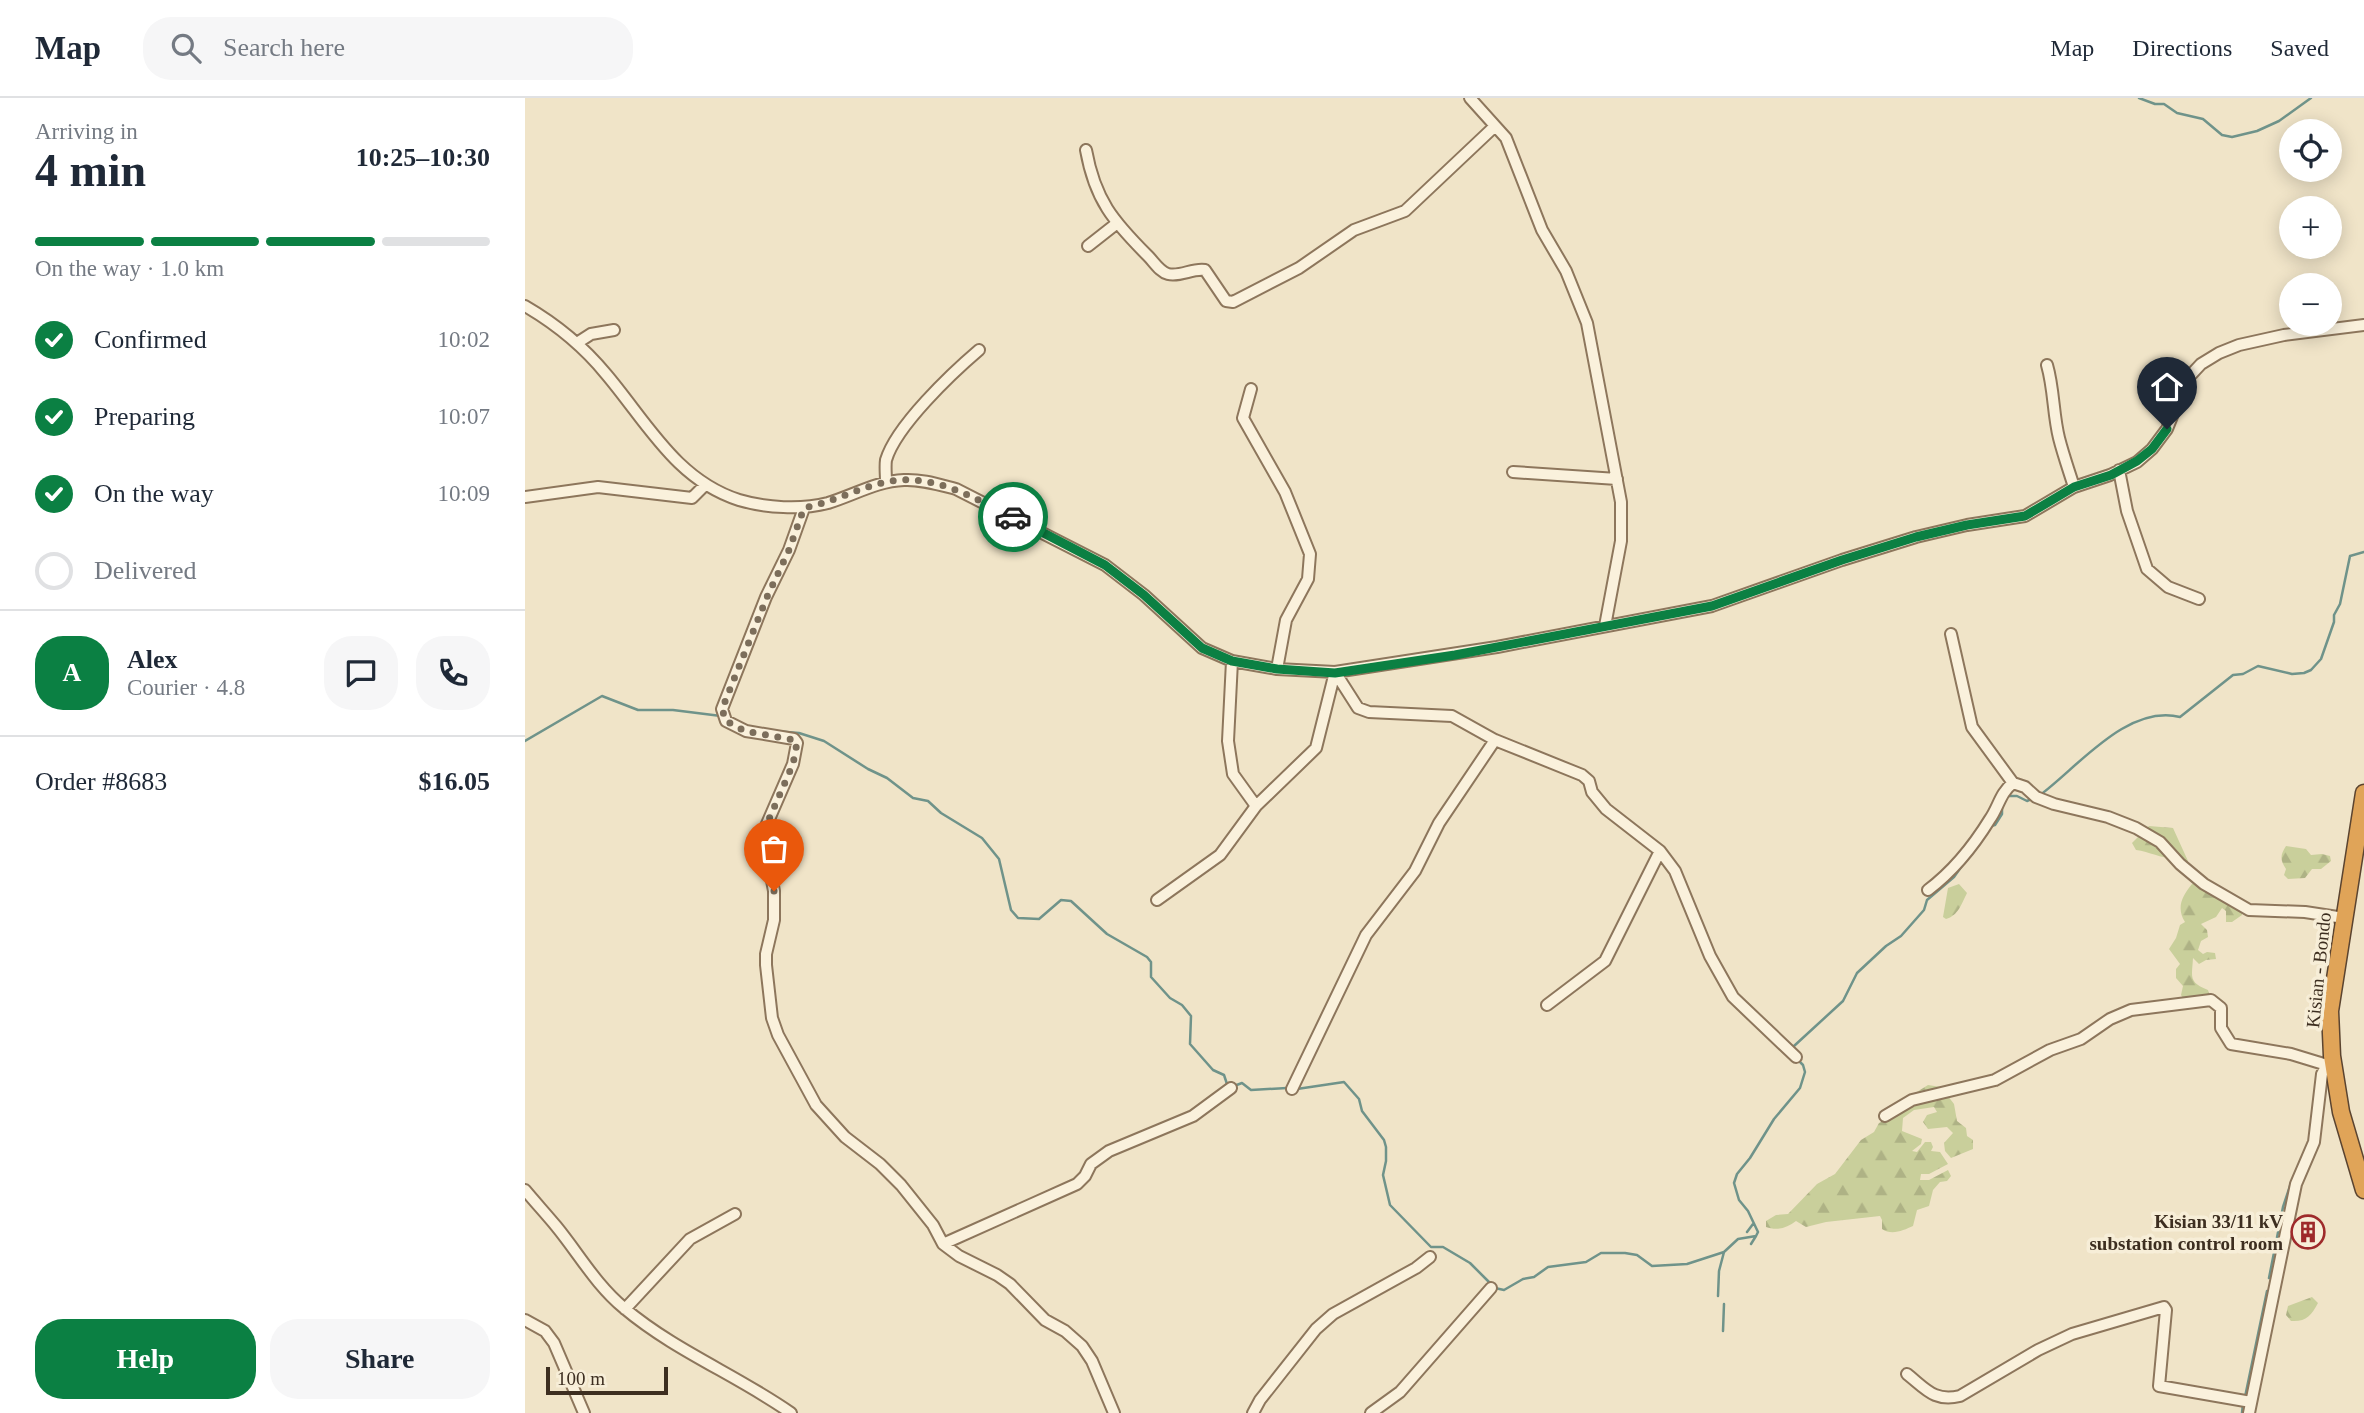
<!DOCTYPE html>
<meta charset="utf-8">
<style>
body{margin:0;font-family:Georgia,serif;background:#f6f6f7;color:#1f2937;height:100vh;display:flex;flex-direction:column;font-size:26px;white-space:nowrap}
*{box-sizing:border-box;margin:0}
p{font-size:23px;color:#747a83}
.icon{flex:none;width:38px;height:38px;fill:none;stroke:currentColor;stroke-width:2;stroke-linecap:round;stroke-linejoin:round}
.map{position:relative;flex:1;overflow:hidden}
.details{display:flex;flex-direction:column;background:#fff;width:525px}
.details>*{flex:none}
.controls{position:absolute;left:1754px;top:21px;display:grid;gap:14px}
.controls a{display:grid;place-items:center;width:63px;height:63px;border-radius:50%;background:#fff;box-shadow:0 4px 18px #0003;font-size:35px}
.scale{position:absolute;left:21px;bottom:18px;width:122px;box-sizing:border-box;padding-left:7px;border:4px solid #3d2e20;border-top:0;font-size:19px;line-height:24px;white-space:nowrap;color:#3d2e20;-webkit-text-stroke:5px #f7eed8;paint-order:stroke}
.pin{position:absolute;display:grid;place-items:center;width:60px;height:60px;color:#fff;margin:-72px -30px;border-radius:50% 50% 50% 0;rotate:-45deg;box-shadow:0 0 7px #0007}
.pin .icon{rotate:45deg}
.courier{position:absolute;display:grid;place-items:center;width:70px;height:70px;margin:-35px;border:5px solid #0b8043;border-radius:50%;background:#fff;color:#222;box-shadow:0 2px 9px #0007}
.headline em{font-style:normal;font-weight:700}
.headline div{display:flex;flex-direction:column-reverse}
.headline{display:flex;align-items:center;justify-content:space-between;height:119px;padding:0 35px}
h1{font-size:46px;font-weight:700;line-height:52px}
.bar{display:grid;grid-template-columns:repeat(4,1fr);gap:10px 7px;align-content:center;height:84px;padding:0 35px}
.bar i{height:9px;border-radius:5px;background:#e0e1e3}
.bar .current{background:#0b8043}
.bar p{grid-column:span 4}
.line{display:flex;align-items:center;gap:18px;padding:0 35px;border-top:2px solid #e0e1e3}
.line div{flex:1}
.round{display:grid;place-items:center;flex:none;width:74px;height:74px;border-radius:28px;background:#f6f6f7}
ol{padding:0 35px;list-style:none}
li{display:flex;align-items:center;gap:21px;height:77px}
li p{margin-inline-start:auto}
li .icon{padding:7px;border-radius:50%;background:#0b8043;color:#fff;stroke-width:4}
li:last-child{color:#747a83}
li i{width:38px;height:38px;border:4px solid #e0e1e3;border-radius:50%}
.primary-button{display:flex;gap:14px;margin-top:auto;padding:14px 35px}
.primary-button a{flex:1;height:80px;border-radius:28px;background:#0b8043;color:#fff;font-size:28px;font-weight:700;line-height:80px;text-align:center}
.primary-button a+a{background:#f6f6f7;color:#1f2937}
header{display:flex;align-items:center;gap:42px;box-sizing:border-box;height:98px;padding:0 35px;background:#fff;border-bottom:2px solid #e0e1e3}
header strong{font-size:33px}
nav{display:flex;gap:38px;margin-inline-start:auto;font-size:24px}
.search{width:490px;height:63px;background:#f6f6f7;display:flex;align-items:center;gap:18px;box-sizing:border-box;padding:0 24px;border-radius:28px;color:#747a83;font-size:26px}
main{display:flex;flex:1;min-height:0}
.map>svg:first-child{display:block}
</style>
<header>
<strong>Map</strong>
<div class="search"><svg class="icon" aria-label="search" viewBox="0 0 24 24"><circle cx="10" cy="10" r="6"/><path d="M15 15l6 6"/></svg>Search here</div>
<nav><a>Map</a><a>Directions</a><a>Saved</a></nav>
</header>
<main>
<section class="details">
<div class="headline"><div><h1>4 min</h1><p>Arriving in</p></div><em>10:25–10:30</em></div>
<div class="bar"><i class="current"></i><i class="current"></i><i class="current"></i><i></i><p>On the way · 1.0 km</p></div>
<ol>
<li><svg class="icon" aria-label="check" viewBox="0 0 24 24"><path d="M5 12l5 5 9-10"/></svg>Confirmed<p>10:02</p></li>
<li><svg class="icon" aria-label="check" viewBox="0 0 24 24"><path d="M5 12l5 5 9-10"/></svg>Preparing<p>10:07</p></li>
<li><svg class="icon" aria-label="check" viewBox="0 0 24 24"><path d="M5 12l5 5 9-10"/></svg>On the way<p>10:09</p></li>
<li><i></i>Delivered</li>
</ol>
<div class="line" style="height:126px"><b class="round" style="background:#0b8043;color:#fff">A</b><div><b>Alex</b><p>Courier · 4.8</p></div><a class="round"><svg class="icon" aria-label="chat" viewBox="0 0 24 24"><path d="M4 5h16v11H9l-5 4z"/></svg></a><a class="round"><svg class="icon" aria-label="phone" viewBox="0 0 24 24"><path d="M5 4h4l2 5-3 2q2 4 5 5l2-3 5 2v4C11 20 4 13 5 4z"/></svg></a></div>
<div class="line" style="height:91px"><div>Order #8683</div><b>$16.05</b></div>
<div class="primary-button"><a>Help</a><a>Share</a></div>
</section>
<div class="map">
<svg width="1839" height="1315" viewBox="0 0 1839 1315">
<defs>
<pattern id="forest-firs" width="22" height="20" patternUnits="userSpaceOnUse" patternTransform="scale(1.75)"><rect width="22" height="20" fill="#c9cf9b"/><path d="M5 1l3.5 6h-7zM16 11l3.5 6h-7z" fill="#aeb285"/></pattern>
</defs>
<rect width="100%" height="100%" fill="#f0e4c8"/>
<!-- forest -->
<path fill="url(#forest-firs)" d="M 1624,728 L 1648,730 L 1663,763 L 1662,766 L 1653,760 C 1639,762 1626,754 1611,752 L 1607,745 Z
M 1761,748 L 1781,751 L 1786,757 L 1797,756 L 1805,758 L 1806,763 L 1796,771 L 1787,771 L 1780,780 L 1763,781 L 1759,777 L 1761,771 C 1755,762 1755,757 1761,748 Z
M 1434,786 L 1442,795 C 1437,805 1433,818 1421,821 L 1418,819 L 1423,790 Z
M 1667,786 L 1672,786 L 1717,813 L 1717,817 L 1707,824 L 1701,824 L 1701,813 L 1697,810 L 1691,819 L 1676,826 L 1682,832 L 1683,839 L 1676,843 L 1673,852 L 1678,856 L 1682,854 L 1690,855 L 1691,861 L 1681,862 L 1674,866 L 1668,860 C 1667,879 1663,884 1683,892 L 1685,898 L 1659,902 L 1656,897 L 1658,888 L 1651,880 L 1651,871 L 1655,866 L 1644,851 L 1651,840 L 1655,827 L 1660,824 C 1651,810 1657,798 1667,786 Z
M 1403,987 L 1416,989 L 1429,1006 L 1432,1023 L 1441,1030 L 1442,1038 L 1448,1042 L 1448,1051 L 1426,1060 L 1420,1053 L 1419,1045 L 1428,1035 L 1422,1029 L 1403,1031 L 1398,1024 L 1402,1017 L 1412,1014 L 1409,1009 L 1389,1012 L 1378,1020 L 1377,1033 L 1397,1041 L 1396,1046 L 1387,1053 L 1392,1054 L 1400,1044 L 1406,1044 L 1408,1049 L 1406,1053 L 1415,1054 L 1423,1066 L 1404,1076 L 1396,1076 L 1395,1082 L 1404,1082 L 1423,1072 L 1426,1078 L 1422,1083 L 1415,1084 L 1408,1092 L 1404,1108 L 1392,1112 L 1388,1128 C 1379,1132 1367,1138 1357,1131 L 1357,1122 L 1355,1118 L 1301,1124 L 1281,1129 L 1271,1123 C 1262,1130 1252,1133 1241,1129 L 1241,1123 L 1251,1117 L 1263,1116 L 1292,1086 L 1310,1076 L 1336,1042 L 1349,1034 L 1354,1025 L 1367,1019 L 1379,1002 Z
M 1787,1199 L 1793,1205 C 1786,1218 1781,1224 1766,1223 L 1761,1217 L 1763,1208 Z"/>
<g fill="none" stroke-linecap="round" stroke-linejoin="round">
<!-- stream -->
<path stroke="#6f938a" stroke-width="2.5" d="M 1614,0 L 1630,6 L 1639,6 L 1652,15 L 1678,21 L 1697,37 L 1707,39 L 1732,33 L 1754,23 L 1786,0
M 249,633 L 274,635 L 299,643 L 343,671 L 362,680 L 388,700 L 403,703 L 416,715 L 457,740 L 474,761 L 486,812 L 493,820 L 514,821 L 536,802 L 546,803 L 582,836 L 622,859 L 626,864 L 626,879 L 645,900 L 657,907 L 666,918 L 665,946 L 688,972 L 699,977 L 703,989
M 0,643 L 77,598 L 113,612 L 148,612 L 196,618
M 1515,697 C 1553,669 1602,606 1655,619 L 1708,577 L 1718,576 L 1733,568 L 1767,576 L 1779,575 L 1786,572 L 1796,561 L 1809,524 L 1809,517 L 1815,506 L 1825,458 L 1839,454
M 1483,698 L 1492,698 L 1502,703 L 1509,700
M 1466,728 L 1470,727 L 1477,716 L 1477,708
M 1268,952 L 1269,948 L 1318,903 L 1332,875 L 1361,848 L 1376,838 L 1399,812 L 1402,802 L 1429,779 L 1446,755
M 709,988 L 717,985 L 726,992 L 762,990
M 772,991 L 819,984 L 834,1001 L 837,1013 L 859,1042 L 861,1049 L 861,1063 L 858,1077 L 865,1107 L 906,1149 L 918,1149 L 945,1165 L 965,1185
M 1222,1134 L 1228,1126
M 1226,1146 L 1231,1138
M 1744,1180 L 1758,1109 L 1766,1085
M 970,1190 L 979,1192 L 998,1181 L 1009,1179 L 1023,1169 L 1061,1164 L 1076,1155 L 1100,1155 L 1112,1157 L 1127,1168 L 1162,1166 L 1199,1154 L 1213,1141 L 1231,1138 L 1233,1134 L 1223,1113 L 1214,1102 L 1209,1085 L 1212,1076 L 1225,1060 L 1249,1021 L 1275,990 L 1280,974 L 1278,967 L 1272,961
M 1193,1198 L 1194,1173 L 1199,1154
M 1198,1233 L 1199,1206
M 1720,1299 L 1742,1193
M 1717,1315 L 1718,1305"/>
<defs>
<path id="minor" d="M 945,0 L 981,40 L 1017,132 L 1041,173 L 1062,225 L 1096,404 L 1096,443 L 1080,528
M 561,52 C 570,102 588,123 623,158 C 629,164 635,174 643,176 C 656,179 667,170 680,172 L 701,203 L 708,204 L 774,170 L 829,132 L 880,113 L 969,29
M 563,148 L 591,126
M 0,208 C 31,226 58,248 81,276 C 121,323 151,382 214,402 C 241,410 276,412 303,405 C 329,397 352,383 379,382 C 397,381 415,387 431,391 L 580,467 L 619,497 L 677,550 L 707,563 L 752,571 L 810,574 L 972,549 L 1187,508 L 1317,462 L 1391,439 L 1442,427 L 1500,418 L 1549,389 L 1585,377 L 1612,364 L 1627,351 L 1642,331 L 1662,281 L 1676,266 L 1694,255 L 1714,247 L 1759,237 L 1839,227
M 52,245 L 66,236 L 89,232
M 1522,267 C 1529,291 1528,316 1534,340 C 1538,356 1544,373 1549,389
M 726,291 L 718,320 L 760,394 L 785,456 L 783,481 L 761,522 L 752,571
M 1594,372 L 1602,413 L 1622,471 L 1643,489 L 1674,501
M 988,374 L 1092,381
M 361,384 C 361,377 360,368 361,362 C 371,328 427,275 454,252
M 0,399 L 73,389 L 167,400 L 180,387
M 279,410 L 264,452 L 241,499 L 197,611 L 201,623 L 221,633 L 269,641 L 272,645 L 268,666 L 238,735 L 249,793 L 249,822 L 241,856 L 241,867 L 247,920 L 253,937 L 291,1007 L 320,1039 L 355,1066 L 376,1087 L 408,1127 L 418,1146 L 434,1158 L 472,1177 L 485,1186 L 520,1222 L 540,1233 L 557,1248 L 567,1263 L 589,1315
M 1426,536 L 1447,629 L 1488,685
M 707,563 L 703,643 L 708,676 L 731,708
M 1403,792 C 1427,774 1449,747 1465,721 C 1474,708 1475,695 1488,685 L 1500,689 L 1511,699 L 1529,706 L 1583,719 L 1611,730 L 1635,744 L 1655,766 L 1679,786 L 1724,812 L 1780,814 L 1819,820
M 632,802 L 695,757 L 731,708 L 791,650 L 810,574 L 833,610 L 844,614 L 927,618 L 970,642 L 1057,677 L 1064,683 L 1067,694 L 1081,711 L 1135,753 L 1150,773 L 1185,858 L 1208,899 L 1271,959
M 1022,907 L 1080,863 L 1135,753
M 767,991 L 841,837 L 890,773 L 914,725 L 970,642
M 1360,1018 L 1387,1002 L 1470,982 L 1525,952 L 1556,941 L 1585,921 L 1606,912 L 1686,902 L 1696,910 L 1696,930 L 1706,946 L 1766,956 L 1802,967
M 0,1092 C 10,1104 21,1116 31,1128 C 54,1156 71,1187 99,1210 C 150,1253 212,1277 266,1315
M 418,1146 L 552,1086 L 560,1078 L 566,1066 L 584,1053 L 668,1018 L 706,990
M 100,1211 L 165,1141 L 210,1116
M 0,1222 L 20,1233 L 29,1245 L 59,1315
M 1382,1276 C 1401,1291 1409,1304 1435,1298 L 1513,1252 L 1547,1236 L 1639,1209 L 1641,1212 L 1634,1288 L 1726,1304
M 728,1315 L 735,1302 L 791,1231 L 808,1216 L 891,1170 L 905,1159
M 846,1315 L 875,1294 L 966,1190
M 1724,1315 L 1771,1086 L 1789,1044 L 1797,976 L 1804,963"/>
<path id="highway" d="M 1839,695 L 1805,913 L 1807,958 L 1816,1014 L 1839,1092"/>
</defs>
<!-- minor casing -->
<use href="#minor" stroke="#8d765c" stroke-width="14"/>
<!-- highway casing -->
<use href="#highway" stroke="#5b4430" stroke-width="19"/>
<!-- minor -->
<use href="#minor" stroke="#faf1dc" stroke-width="10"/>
<!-- highway -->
<use href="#highway" stroke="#e0a458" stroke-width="16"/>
</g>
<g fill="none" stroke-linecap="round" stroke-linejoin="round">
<!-- done -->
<path stroke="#7c6e5b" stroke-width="7" stroke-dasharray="0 12.6" d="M 249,793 L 238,735 L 268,666 L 272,645 L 269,642 L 220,633 L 201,623 L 197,611 L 242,499 L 264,452 L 279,410 C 308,404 333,390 361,384 C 407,374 449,400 488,419"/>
<!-- route -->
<path stroke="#0b8043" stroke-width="9" d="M 488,419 L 580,467 L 619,497 L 677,550 L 707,563 L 752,571 L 810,575 L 930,557 L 1187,508 L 1317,462 L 1391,439 L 1442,427 L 1500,418 L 1549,389 L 1586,377 L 1612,363 L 1627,351 L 1642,331"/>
</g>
<!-- icons -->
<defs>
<symbol id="building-ring" viewBox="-11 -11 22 22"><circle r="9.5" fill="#f7eed8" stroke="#9e2a2b" stroke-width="1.5"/><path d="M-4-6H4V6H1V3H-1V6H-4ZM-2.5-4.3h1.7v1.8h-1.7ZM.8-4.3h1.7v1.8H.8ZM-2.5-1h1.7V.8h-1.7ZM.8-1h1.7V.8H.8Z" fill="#9e2a2b"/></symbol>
</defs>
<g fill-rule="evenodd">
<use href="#building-ring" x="1764" y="1115" width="38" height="38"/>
</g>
<g text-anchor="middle" stroke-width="7" stroke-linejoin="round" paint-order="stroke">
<!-- street labels -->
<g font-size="19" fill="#3d2e20" stroke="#f7eed8">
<text transform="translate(1793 872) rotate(-84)" y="7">Kisian - Bondo</text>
</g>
<!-- poi labels -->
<g font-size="19" font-weight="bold" fill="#3d2e20" stroke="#f7eed8" text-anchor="end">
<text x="1758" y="1130">Kisian 33/11 kV<tspan x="1758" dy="22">substation control room</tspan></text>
</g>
</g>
</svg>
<div class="controls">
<a><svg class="icon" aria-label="locate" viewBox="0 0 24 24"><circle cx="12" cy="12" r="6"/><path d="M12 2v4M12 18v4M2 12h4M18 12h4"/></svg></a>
<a>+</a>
<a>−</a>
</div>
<div class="scale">100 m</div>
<div class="pin" style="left:249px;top:793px;background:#ea580c"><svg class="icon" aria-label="bag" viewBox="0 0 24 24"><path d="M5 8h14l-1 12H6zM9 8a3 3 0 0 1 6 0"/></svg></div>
<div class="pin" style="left:1642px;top:331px;background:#1f2937"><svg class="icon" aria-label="home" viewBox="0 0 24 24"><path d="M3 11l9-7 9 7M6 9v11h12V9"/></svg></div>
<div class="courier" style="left:488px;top:419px"><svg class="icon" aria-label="car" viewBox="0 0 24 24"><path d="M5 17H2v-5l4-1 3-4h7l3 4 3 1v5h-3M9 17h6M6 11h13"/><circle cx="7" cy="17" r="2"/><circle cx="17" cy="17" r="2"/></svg></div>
</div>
</main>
